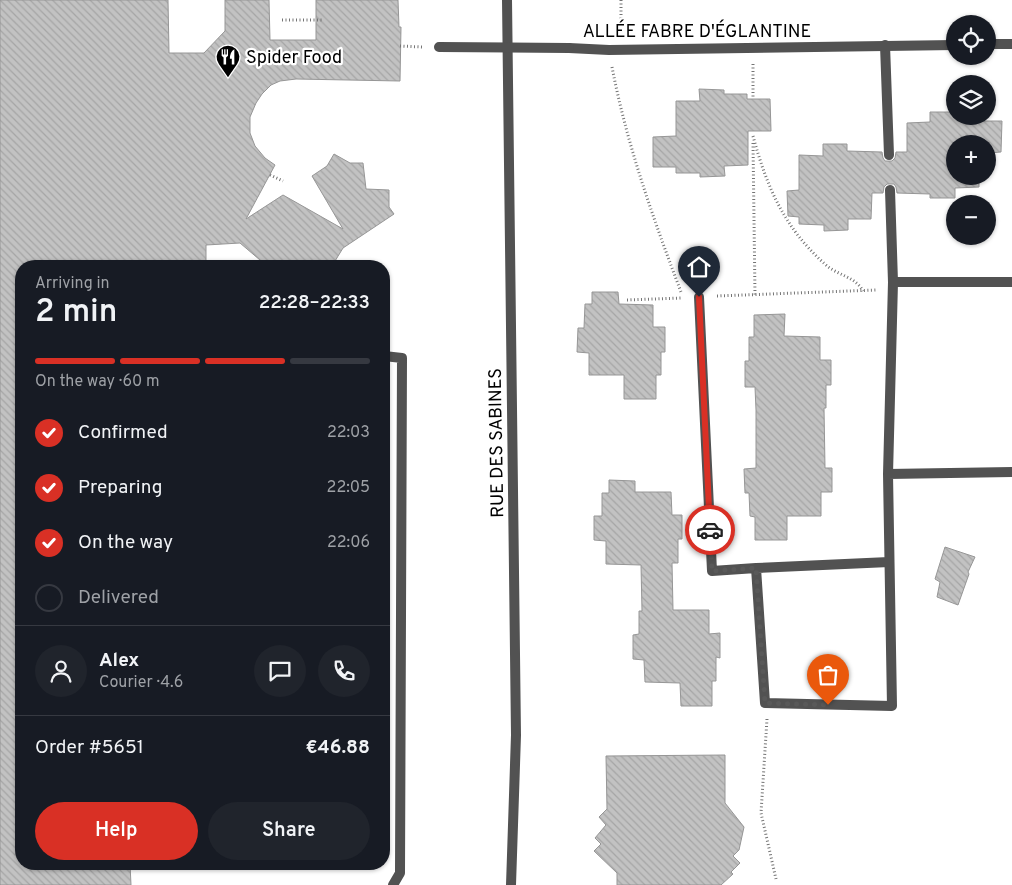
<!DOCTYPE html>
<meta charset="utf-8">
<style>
body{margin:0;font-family:Overpass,sans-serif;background:#20242c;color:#f1f3f6;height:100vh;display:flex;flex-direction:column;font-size:19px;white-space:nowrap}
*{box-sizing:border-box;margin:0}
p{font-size:16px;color:#9ea1a6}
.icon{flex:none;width:28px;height:28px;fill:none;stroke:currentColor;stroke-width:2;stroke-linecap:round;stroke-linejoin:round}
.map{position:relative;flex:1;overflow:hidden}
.sheet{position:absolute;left:15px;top:260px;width:375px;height:610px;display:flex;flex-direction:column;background:#171b24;border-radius:20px;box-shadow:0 1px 4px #0004}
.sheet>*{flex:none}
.buttons{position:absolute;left:946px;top:15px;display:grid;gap:10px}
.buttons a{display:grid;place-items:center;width:50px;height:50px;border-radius:50%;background:#171b24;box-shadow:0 1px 4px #0004;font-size:25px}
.pin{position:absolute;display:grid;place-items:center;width:42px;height:42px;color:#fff;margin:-51px -21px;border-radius:50% 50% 50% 0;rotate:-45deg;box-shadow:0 0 5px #0007}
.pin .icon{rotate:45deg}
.courier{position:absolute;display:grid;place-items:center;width:50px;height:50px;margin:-25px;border:4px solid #d93025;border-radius:50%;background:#fff;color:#222;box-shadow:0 1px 6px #0007}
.summary em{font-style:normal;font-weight:600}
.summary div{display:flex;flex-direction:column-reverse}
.summary{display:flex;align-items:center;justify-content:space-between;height:85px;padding:0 20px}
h1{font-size:32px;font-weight:600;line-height:38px}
.bar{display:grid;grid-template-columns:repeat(4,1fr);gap:8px 5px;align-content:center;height:60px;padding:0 20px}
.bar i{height:6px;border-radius:4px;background:#363941}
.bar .current{background:#d93025}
.bar p{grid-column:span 4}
.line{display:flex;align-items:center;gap:12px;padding:0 20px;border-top:1px solid #363941}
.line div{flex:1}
.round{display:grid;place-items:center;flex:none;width:52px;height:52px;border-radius:26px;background:#20242c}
ol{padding:0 20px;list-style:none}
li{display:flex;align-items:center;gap:15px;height:55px}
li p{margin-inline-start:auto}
li .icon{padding:5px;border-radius:50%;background:#d93025;color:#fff;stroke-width:4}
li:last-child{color:#9ea1a6}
li i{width:28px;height:28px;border:2px solid #363941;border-radius:50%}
.action{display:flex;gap:10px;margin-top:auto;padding:10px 20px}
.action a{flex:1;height:58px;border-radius:30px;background:#d93025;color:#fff;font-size:20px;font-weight:600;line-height:58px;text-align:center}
.action a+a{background:#20242c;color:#f1f3f6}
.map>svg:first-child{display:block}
</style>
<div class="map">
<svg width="1012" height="885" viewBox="0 0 1012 885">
<defs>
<pattern id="building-back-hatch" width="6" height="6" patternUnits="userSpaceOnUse" patternTransform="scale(1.25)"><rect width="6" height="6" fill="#c2c2c2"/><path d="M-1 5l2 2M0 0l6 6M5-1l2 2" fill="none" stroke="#a5a5a5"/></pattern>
</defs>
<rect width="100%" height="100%" fill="#fff"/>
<!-- building -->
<path fill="url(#building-back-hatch)" stroke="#969696" d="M 0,0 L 168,0 L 169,53 L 204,53 L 225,31 L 225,0 L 269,0 L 270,40 L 316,40 L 316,0 L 398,0 L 399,27 L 401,27 L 400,81 L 296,79 L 280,81 L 271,85 L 262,94 L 256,103 L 250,117 L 250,133 L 255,146 L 265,158 L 275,165 L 246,219 L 283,195 L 343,229 L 312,176 L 327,166 L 334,154 L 350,163 L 363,163 L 366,189 L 389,190 L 389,207 L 394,214 L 343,248 L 332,266 L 267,266 L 240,243 L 206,245 L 206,266 L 21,266 L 21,864 L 130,864 L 131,885 L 0,885 Z
M 699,89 L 724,90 L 724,94 L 747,94 L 747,99 L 770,99 L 771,131 L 748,131 L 748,165 L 724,166 L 725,176 L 700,177 L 700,173 L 676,173 L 676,167 L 653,167 L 653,137 L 676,136 L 676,101 L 700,101 Z
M 930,112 L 954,112 L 955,116 L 978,117 L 978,121 L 1002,121 L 1001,152 L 988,153 L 988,144 L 955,144 L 955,176 L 979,176 L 979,187 L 955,188 L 955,198 L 930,198 L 930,194 L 897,193 L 896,187 L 894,184 L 887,184 L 884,187 L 883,193 L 872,193 L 871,219 L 848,219 L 848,230 L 824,231 L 824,225 L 799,224 L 799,217 L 788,216 L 787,191 L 799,190 L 799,155 L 823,156 L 823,144 L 847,144 L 847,151 L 882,152 L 883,158 L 885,161 L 892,161 L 895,158 L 896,152 L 907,152 L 907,123 L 930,122 Z
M 592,292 L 618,292 L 619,304 L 653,305 L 653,327 L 665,327 L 665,352 L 661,352 L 661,375 L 656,375 L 656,399 L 624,399 L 624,375 L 589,375 L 589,353 L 577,352 L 578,328 L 584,328 L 585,304 L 592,304 Z
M 785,314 L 784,336 L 820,337 L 820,360 L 831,360 L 831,385 L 826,385 L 826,408 L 824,408 L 825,468 L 832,468 L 832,492 L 821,492 L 821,516 L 787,516 L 787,540 L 755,540 L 755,517 L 750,516 L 749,493 L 745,493 L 744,469 L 756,468 L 756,410 L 755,387 L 745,387 L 745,361 L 749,361 L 749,337 L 754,337 L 754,315 Z
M 609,480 L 635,481 L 635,492 L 671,492 L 672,515 L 682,515 L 682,539 L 678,539 L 678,563 L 672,563 L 673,610 L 709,610 L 709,634 L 720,633 L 720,658 L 716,657 L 716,681 L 712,681 L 712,706 L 681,706 L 680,683 L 645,682 L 644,660 L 633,659 L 633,635 L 639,634 L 639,611 L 642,611 L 641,565 L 606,564 L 606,541 L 594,540 L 594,516 L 602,516 L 602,493 L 609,493 Z
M 945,547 L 975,557 L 968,572 L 969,574 L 958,605 L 937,597 L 940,582 L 935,579 Z
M 725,755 L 725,803 L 744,827 L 739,850 L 733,856 L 740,863 L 731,872 L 733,874 L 721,885 L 617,885 L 617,873 L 594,851 L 601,844 L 595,838 L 606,825 L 599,817 L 607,809 L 606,756 Z"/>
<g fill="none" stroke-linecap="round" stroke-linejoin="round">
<!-- path -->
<path stroke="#747474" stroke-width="3" stroke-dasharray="1 2.5" stroke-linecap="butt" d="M 621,0 L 621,32
M 282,20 L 324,20
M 400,46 L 422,47
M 753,64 L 753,99
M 612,67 C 627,145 653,218 681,292
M 753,136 C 767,188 785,229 826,265 C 837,275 856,277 863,291
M 753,143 L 755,295
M 270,175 L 283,181
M 717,296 L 876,290
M 627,300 L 681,298
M 767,719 L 761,813 L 776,879"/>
<!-- lane -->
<path stroke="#525252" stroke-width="10" d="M 885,45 L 889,155
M 890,190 L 893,282
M 699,297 L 712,571 L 756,568
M 888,474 L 893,282 L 1012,282
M 889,562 L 756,568 L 765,703 L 892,706 L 888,474 L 1012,472"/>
<!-- street -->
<path stroke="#525252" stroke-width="10" d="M 507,0 L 516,735 L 511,885
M 988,44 L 1012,44
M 569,48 L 609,50 L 955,45
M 384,356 L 402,358 L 400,873 L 393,885"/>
<!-- street-bridge -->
<path stroke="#525252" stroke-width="10" d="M 439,47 L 569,48"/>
</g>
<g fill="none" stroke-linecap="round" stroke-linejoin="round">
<!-- done -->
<path stroke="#595959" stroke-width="5" stroke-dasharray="0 9" d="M 710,530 L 712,571 L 756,568 L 765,703 L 828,705"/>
<!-- route -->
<path stroke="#d93025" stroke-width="6" d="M 699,297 L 710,530"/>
</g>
<!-- icons -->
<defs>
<symbol id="restaurant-pin" viewBox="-11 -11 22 30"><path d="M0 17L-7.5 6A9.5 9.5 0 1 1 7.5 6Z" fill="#000" stroke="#fff"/><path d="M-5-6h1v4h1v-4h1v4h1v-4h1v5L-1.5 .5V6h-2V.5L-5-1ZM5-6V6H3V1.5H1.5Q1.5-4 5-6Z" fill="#fff"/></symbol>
</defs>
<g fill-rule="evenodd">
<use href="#restaurant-pin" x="214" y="43" width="28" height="38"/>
</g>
<g text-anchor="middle" stroke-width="4.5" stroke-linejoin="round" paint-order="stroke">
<!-- street labels -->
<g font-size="18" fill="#000" stroke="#fff">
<text x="697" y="37">ALLÉE FABRE D'ÉGLANTINE</text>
<text transform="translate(496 443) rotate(-91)" y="6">RUE DES SABINES</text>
</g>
<!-- poi labels -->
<g font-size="18" fill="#000" stroke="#fff" text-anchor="start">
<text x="246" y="63">Spider Food</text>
</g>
</g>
</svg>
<div class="buttons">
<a><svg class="icon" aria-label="locate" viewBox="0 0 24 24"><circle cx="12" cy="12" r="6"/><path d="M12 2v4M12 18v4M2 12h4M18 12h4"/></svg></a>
<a><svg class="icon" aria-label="layers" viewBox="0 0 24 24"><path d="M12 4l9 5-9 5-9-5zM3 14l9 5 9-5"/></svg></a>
<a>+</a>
<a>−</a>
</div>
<div class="pin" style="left:828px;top:705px;background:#ea580c"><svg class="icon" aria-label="bag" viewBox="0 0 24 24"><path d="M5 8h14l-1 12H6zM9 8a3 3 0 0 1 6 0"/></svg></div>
<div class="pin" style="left:699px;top:297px;background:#1f2937"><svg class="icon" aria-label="home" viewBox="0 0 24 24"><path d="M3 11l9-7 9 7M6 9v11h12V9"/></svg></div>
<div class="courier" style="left:710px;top:530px"><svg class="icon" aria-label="car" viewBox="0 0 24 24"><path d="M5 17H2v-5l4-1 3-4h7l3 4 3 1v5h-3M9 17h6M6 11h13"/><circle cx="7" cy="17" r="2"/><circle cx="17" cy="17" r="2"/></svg></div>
<section class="sheet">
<div class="summary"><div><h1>2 min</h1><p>Arriving in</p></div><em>22:28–22:33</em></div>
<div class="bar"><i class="current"></i><i class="current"></i><i class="current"></i><i></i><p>On the way · 60 m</p></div>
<ol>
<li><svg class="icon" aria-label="check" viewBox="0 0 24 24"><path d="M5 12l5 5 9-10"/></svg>Confirmed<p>22:03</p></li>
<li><svg class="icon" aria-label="check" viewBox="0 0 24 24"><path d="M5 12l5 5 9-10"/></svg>Preparing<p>22:05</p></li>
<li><svg class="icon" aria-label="check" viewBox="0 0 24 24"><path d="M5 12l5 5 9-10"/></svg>On the way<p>22:06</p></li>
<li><i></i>Delivered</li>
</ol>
<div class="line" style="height:90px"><a class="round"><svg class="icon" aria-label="person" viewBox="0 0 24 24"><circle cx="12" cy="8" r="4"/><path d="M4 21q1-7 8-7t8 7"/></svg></a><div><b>Alex</b><p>Courier · 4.6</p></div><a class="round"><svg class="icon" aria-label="chat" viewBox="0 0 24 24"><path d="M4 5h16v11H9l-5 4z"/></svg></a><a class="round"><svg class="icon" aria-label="phone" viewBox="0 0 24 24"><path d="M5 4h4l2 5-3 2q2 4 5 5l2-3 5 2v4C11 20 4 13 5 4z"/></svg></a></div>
<div class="line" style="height:65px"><div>Order #5651</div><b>€46.88</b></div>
<div class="action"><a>Help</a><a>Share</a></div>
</section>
</div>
